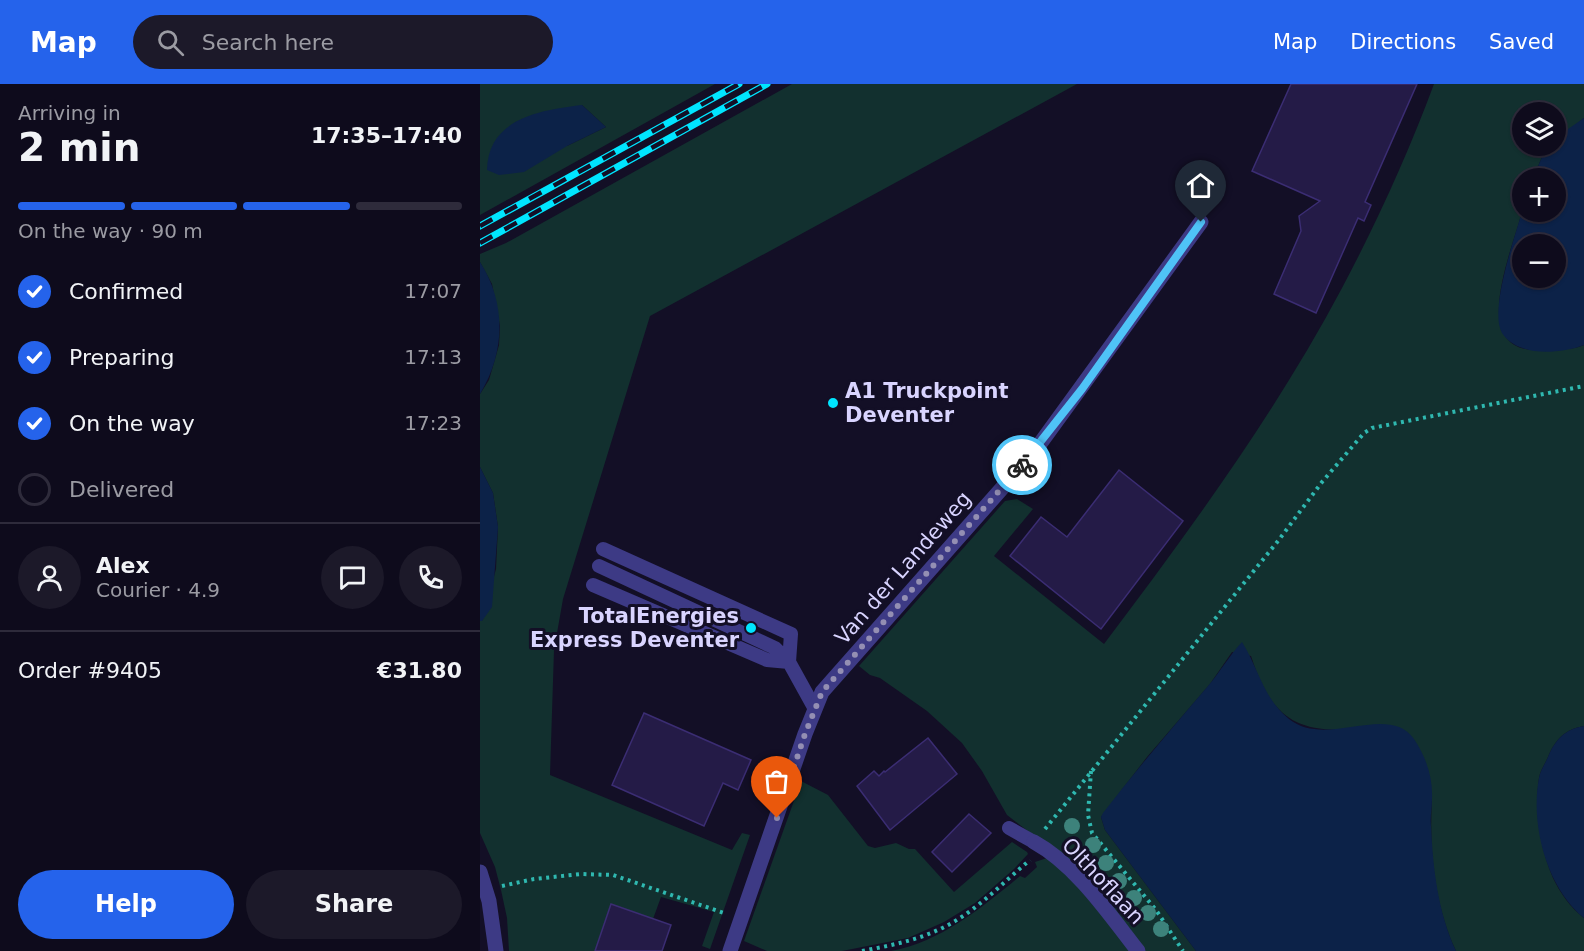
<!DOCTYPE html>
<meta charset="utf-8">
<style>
body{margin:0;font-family:"DejaVu Sans",sans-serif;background:#1c1929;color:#f1f3f6;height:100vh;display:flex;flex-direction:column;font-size:22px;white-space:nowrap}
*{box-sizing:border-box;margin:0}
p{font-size:20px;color:#9b9ba3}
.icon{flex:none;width:33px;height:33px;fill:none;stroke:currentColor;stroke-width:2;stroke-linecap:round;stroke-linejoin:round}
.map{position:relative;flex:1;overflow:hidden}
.details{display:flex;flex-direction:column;background:#0e0b1c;width:480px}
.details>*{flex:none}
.buttons{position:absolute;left:1032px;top:18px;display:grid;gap:12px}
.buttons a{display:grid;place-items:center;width:54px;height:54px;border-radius:50%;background:#0e0b1c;box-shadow:0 2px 4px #0004,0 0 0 2px #2e2b3b;font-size:30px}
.pin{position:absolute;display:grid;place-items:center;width:51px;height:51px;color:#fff;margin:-62px -26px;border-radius:50% 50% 50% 0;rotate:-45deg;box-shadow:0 0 6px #0007}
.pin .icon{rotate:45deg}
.courier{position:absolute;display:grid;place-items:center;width:60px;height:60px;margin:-30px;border:4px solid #4fc3f7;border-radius:50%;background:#fff;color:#222;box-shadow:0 2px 8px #0007}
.summary em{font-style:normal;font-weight:700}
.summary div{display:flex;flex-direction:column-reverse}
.summary{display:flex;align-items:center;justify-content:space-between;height:102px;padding:0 18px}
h1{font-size:39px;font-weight:700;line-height:45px}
.bar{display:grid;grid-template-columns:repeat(4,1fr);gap:9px 6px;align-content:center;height:72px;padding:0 18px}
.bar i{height:8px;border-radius:4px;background:#2e2b3b}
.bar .active{background:#2563eb}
.bar p{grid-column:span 4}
.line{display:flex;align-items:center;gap:15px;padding:0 18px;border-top:2px solid #2e2b3b}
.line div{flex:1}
.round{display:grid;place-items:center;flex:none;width:63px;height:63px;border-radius:32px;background:#1c1929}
ol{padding:0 18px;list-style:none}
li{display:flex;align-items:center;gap:18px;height:66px}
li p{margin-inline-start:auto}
li .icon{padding:6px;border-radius:50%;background:#2563eb;color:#fff;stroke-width:4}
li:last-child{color:#9b9ba3}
li i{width:33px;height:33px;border:3px solid #2e2b3b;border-radius:50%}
.action{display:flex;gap:12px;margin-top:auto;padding:12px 18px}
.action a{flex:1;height:69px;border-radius:36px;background:#2563eb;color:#fff;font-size:24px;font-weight:700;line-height:69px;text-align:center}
.action a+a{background:#1c1929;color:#f1f3f6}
header{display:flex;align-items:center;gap:36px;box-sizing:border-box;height:84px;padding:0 30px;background:#2563eb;color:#fff}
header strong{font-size:28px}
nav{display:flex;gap:33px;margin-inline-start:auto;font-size:21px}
.search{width:420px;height:54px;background:#1c1929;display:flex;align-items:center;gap:15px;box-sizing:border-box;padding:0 21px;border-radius:33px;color:#9b9ba3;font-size:22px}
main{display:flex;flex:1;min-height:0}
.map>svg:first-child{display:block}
</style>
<header>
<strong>Map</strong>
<div class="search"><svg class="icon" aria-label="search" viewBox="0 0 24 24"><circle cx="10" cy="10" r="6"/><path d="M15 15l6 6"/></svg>Search here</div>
<nav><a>Map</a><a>Directions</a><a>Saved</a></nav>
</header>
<main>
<section class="details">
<div class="summary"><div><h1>2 min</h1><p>Arriving in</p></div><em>17:35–17:40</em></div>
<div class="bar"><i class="active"></i><i class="active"></i><i class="active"></i><i></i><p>On the way · 90 m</p></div>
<ol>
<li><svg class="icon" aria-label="check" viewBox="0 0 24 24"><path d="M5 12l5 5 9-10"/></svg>Confirmed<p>17:07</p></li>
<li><svg class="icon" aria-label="check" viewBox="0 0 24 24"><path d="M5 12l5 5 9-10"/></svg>Preparing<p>17:13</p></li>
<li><svg class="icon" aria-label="check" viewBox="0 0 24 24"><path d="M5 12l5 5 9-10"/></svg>On the way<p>17:23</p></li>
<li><i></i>Delivered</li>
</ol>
<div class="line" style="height:108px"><a class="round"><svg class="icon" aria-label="person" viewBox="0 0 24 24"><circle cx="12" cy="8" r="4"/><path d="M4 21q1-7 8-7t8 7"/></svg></a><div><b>Alex</b><p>Courier · 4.9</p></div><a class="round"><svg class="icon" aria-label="chat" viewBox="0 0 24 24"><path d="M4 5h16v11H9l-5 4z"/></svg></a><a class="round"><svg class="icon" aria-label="phone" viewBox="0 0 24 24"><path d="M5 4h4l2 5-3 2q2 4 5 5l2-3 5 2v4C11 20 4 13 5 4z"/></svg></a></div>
<div class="line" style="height:78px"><div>Order #9405</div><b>€31.80</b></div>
<div class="action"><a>Help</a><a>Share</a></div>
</section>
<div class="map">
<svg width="1104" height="867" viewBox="0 0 1104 867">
<rect width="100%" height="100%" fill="#130f26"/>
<!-- green -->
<path fill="#12302f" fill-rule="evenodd" d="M 0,0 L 235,0 L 0,131 ZM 102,21 L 126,43 L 87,62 Z
M 312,0 L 597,0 L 170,232 L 83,515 L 74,566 L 70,691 L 252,766 L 262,749 L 270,751 L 230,865 L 222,862 L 234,828 L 181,813 L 173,835 L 131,820 L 115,867 L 29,867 L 27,834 L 21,806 L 15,783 L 0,749 L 0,537 L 2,537 L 16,485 L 18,443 L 13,409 L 0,383 L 0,310 L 9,296 L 19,261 L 20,242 L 12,200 L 0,178 L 0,170 L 26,159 Z
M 954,0 L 1104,0 L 1104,34 L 1076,56 L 1076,28 L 1042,28 L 1042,62 L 1071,62 L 1062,73 L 1053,94 L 1042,94 C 1042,105 1044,117 1042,127 C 1034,163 986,268 1058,266 C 1073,265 1090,267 1104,261 L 1104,642 C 1085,645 1075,656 1068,673 C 1065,680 1060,687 1059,694 C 1054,727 1060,764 1073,794 C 1080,809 1091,824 1104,834 L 1104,867 L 976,867 C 954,820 949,765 952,714 L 872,645 C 812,650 789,628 771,572 L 752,568 L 730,600 L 667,673 L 621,733 L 625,746 L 716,867 L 664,867 L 553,751 L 527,731 L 502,687 L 482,659 L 447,627 L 400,594 L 390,591 L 379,582 L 525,417 L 537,415 L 553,425 L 514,472 L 624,560 C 710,446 795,330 862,204 C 897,138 928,70 954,0 Z
M 321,697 L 348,711 L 388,762 L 395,764 L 416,759 L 429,765 L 435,765 L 474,808 L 532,758 L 547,768 L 548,770 L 534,785 L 495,819 L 464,838 L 428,854 L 362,867 L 287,867 L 264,857 Z
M 567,774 L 581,783 L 652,867 L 411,867 C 462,857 501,824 540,792 L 545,794 L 557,783 L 555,778 Z"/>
<!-- water -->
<path fill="#0c2248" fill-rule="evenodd" d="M 102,21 L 126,43 L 87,62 L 44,88 L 19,91 L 7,86 C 8,34 61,26 102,21 Z
M 1104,34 L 1104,261 C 1089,267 1069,269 1054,267 C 1042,265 1029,260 1022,249 C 1009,227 1034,156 1041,131 L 1042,125 L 1042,128 L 1076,128 L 1076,94 L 1053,94 L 1062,73 L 1071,62 L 1076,62 L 1076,56 L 1078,52 ZM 1042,160 L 1076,160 L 1076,194 L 1042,194 Z
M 0,178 C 27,220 25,269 0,310 Z
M 0,383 L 13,409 L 18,443 L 12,523 L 2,537 L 0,537 Z
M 762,558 C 778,583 784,616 809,635 C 846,665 908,618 934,655 C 946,673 953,693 952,715 C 952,724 950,733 951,742 C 953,785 958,828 976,867 L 716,867 L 625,746 L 621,733 L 623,729 C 657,685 692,644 728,602 C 740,588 749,572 762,558 Z
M 1104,642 L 1104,834 C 1067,804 1050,741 1059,694 C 1060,687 1065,680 1068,673 C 1075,656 1085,645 1104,642 Z"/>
<!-- building -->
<path fill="#241b47" stroke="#3b2d73" stroke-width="1.5" d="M 811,0 L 937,0 L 885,118 L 891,121 L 884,137 L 878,134 L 836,229 L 794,210 L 821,147 L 819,132 L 840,117 L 772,87 Z
M 639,386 L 703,437 L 621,545 L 530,472 L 561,433 L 587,453 Z
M 164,629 L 271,676 L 258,706 L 243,699 L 224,742 L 132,701 Z
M 448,654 L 477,690 L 410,746 L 377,702 L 394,687 L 399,692 L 404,687 L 405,688 Z
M 489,730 L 511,749 L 472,788 L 452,768 Z
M 131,820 L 191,841 L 182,867 L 115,867 Z"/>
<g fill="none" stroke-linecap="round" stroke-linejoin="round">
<!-- path -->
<path stroke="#2fb8b0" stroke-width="4" stroke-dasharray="3 4.5" stroke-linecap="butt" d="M 611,687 L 608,731 L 612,749 L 676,826 L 703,867
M 565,745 L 798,457 L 842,398 L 884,349 L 892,344 L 1104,302
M 22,802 L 54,795 L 101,790 L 133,791 L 244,829
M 382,867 C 408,862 434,857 458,846 C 494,830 521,800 550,776"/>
<!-- service -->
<path stroke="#3d3a85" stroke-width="14" d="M 119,482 L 295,564 L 309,578 L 335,625
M 113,501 L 287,576 L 309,578 L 311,550 L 123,465
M 529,744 L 554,758"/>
<!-- minor -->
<path stroke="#3d3a85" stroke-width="15" d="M 554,758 C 596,781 629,830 658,867
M 0,788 L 9,817 L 16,867
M 250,867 L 325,650 L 342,608 L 554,368 L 721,138"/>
<defs>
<path id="rail" d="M 0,142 L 259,0
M 0,159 L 287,0"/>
</defs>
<!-- rail casing -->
<use href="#rail" stroke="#00e5ff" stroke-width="7"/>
<!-- rail -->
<use href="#rail" stroke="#130f26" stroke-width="4.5" stroke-dasharray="14" stroke-linecap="butt"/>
</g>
<!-- trees -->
<g fill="#3d827b">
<circle cx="592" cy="742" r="8"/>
<circle cx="613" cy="761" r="8"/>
<circle cx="626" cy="779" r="8"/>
<circle cx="639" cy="797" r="8"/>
<circle cx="654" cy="814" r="8"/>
<circle cx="668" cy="829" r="8"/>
<circle cx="681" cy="845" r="8"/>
</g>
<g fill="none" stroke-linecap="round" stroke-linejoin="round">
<!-- done -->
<path stroke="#948fb3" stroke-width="6" stroke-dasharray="0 10.8" d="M 297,734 L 325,650 L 342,608 L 542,381"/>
<!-- route -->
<path stroke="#4fc3f7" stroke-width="8" d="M 542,381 L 602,305 L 721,138"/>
</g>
<!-- markers -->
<g fill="#00e5ff" stroke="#130f26" stroke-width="2">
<circle cx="353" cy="319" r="6"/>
<circle cx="271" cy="544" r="6"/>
</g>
<g text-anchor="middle" stroke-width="6" stroke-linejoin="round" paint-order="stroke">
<!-- poi labels -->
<g font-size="21" font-weight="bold" fill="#d9d4ff" stroke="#130f26" text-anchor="start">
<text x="365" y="314">A1 Truckpoint<tspan x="365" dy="24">Deventer</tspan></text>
<text x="259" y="539" text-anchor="end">TotalEnergies<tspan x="259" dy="24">Express Deventer</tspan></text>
</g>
<!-- street labels -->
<g font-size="21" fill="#d9d4ff" stroke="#130f26">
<text transform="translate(423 484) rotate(-49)" y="7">Van der Landeweg</text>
<text transform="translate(623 797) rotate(47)" y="7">Olthoflaan</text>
</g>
</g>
</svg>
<div class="buttons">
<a><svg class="icon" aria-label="layers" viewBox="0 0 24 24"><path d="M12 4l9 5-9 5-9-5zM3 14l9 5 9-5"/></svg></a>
<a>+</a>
<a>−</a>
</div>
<div class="pin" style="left:297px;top:734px;background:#ea580c"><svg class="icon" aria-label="bag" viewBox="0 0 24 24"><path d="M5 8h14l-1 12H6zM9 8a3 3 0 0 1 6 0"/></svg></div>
<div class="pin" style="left:721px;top:138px;background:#1f2937"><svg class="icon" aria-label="home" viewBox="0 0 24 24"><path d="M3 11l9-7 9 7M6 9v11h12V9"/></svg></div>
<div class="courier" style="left:542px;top:381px"><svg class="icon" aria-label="bike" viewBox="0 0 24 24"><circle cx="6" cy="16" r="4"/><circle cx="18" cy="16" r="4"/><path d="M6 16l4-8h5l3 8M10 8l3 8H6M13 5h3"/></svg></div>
</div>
</main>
